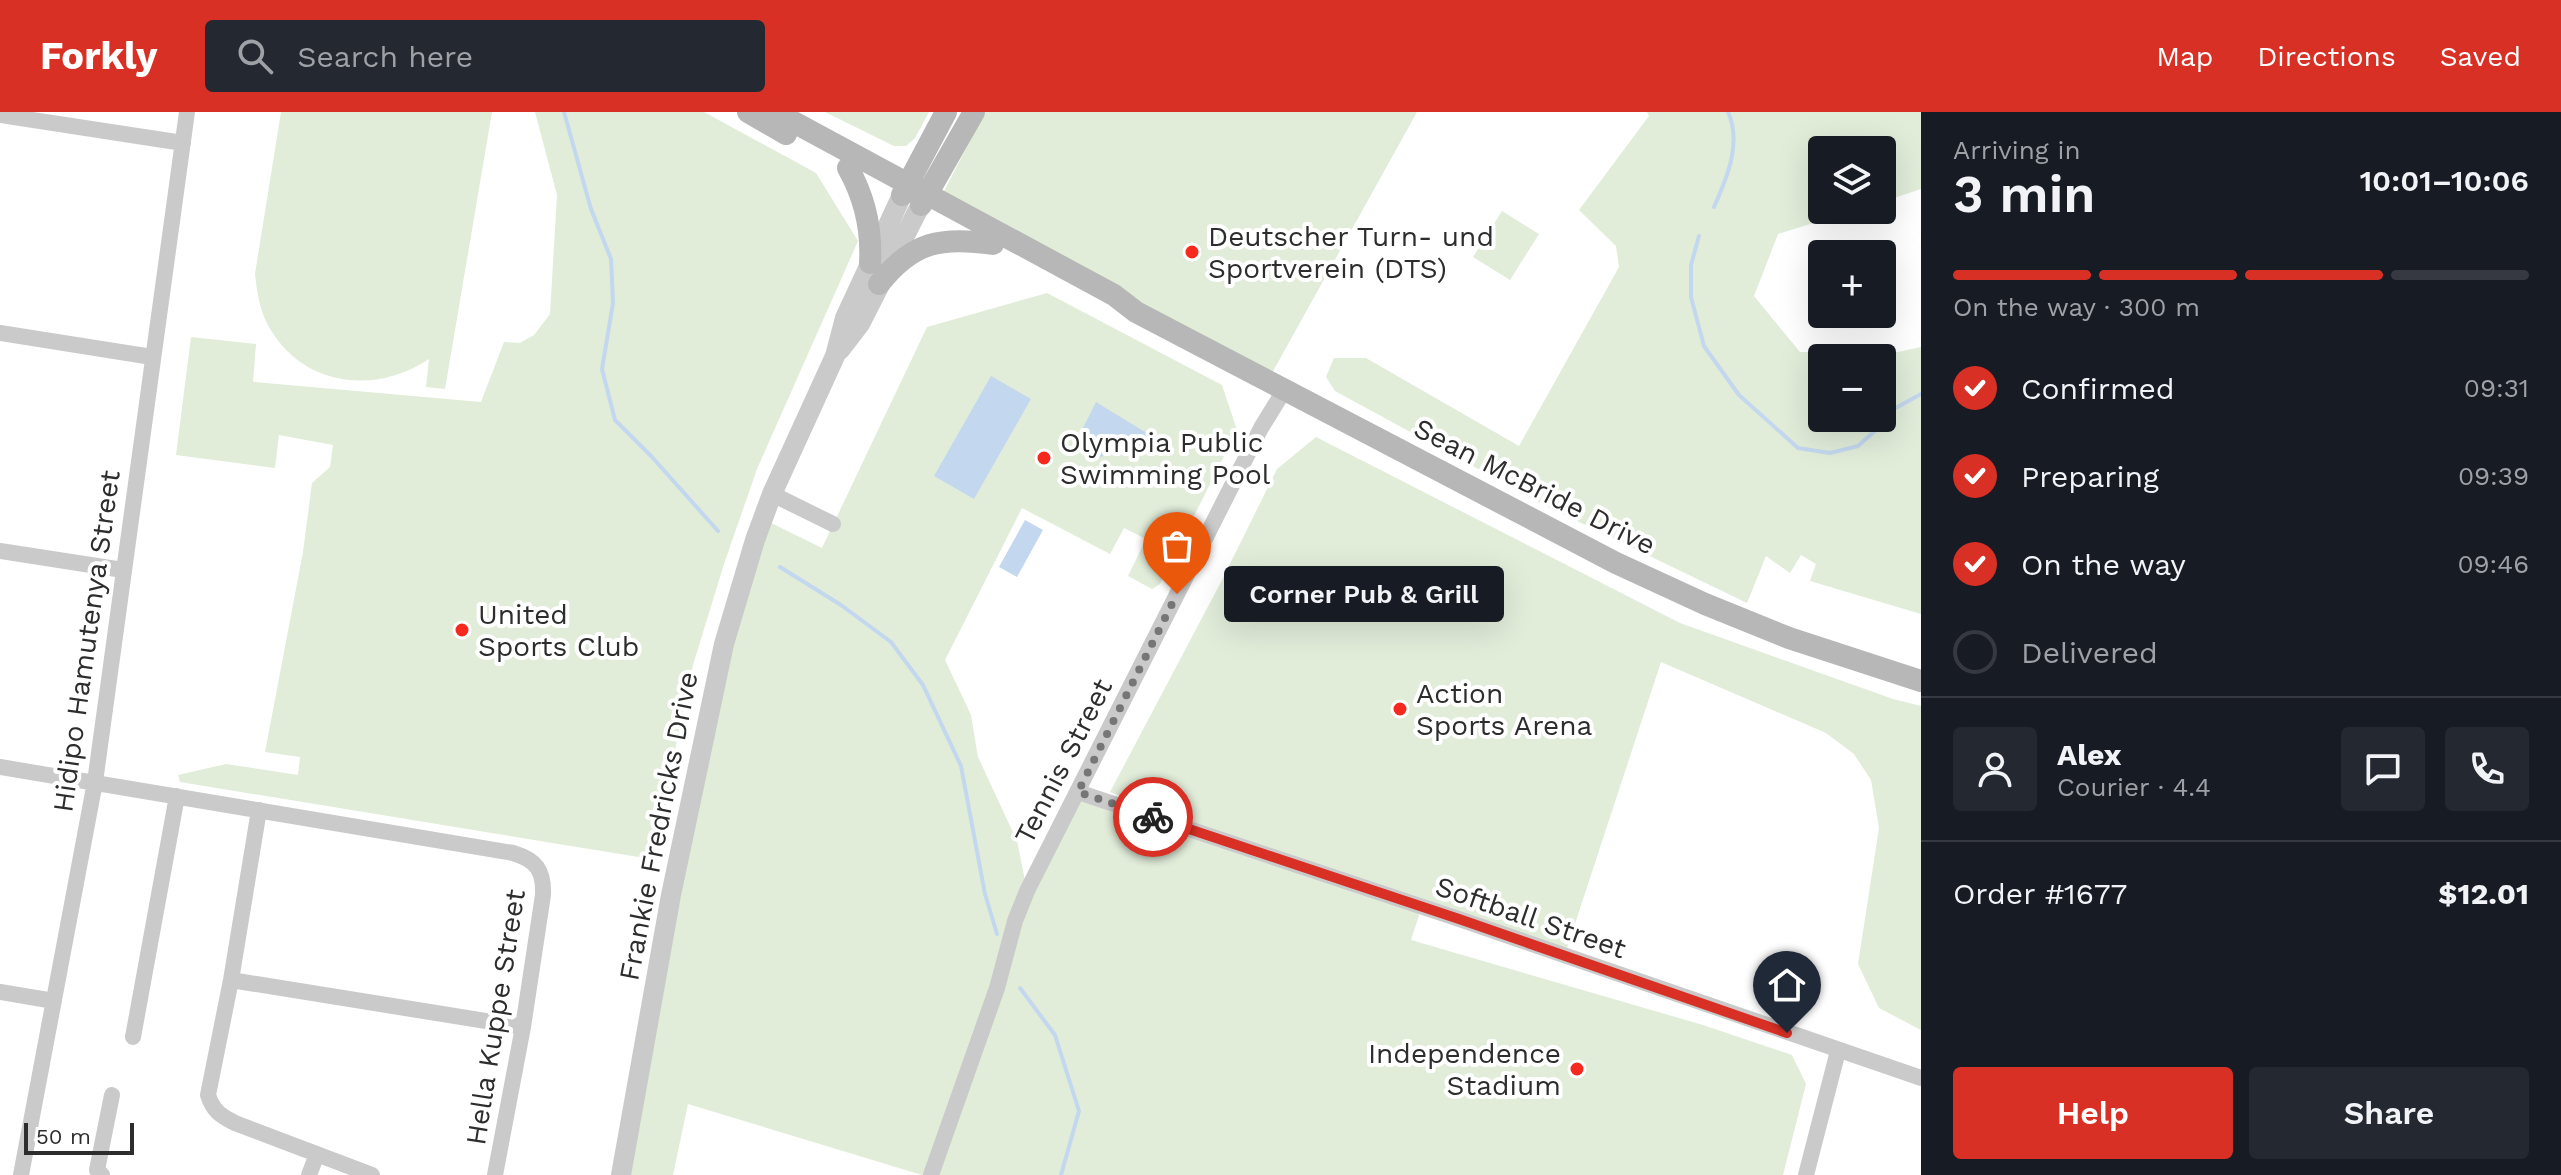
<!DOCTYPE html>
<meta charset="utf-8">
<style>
body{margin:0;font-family:"Work Sans",sans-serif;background:#242831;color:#f1f3f6;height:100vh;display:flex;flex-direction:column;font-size:30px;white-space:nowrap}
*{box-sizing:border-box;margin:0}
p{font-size:26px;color:#9ea1a6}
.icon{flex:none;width:44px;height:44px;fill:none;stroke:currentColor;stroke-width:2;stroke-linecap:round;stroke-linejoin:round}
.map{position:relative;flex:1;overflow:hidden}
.drawer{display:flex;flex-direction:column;background:#171b24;width:640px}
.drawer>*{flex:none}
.buttons{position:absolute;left:1808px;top:24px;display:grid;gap:16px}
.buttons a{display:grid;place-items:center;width:88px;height:88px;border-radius:8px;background:#171b24;box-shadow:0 8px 32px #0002;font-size:40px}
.scale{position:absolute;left:24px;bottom:20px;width:110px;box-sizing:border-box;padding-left:8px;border:4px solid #2d2d2d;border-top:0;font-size:22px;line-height:28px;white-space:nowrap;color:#2d2d2d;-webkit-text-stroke:6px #fff;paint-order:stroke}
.pin{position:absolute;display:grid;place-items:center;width:68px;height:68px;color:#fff;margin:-82px -34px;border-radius:50% 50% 50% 0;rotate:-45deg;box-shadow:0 0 8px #0007}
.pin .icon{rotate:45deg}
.courier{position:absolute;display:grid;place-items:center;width:80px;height:80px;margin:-40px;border:6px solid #d93025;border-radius:50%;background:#fff;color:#222;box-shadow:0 2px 10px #0007}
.bubble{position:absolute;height:56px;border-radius:8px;background:#171b24;box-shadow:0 8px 32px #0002;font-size:26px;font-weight:600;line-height:56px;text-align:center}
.overview em{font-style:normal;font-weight:600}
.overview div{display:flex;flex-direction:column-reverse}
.overview{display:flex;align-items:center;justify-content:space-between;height:136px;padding:0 32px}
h1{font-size:52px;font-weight:600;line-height:60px}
.bar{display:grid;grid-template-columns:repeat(4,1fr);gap:12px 8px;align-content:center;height:96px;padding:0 32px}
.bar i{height:10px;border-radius:6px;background:#363941}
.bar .active{background:#d93025}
.bar p{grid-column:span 4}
.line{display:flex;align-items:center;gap:20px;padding:0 32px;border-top:2px solid #363941}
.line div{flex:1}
.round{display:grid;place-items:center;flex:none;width:84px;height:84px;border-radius:8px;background:#242831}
ol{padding:0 32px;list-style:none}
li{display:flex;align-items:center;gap:24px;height:88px}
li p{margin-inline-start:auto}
li .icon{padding:8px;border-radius:50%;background:#d93025;color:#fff;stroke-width:4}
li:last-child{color:#9ea1a6}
li i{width:44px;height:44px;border:4px solid #363941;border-radius:50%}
.primary-button{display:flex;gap:16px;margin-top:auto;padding:16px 32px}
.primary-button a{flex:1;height:92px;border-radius:8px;background:#d93025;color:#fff;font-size:32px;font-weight:600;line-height:92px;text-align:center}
.primary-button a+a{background:#242831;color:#f1f3f6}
header{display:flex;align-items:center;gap:48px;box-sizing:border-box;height:112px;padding:0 40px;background:#d93025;color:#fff}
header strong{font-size:38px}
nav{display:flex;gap:44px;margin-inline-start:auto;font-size:28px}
.search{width:560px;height:72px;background:#242831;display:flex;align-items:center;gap:20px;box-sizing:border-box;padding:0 28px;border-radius:8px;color:#9ea1a6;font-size:30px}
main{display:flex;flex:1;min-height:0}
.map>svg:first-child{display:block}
</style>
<header>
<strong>Forkly</strong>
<div class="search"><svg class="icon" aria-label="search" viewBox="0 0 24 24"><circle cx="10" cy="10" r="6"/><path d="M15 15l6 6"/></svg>Search here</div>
<nav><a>Map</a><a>Directions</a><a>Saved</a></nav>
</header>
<main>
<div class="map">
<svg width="1921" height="1063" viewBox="0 0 1921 1063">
<rect width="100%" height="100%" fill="#fff"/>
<!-- green -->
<path fill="#e1ecd9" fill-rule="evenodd" d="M 281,0 L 492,0 L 445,277 L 426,275 L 429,247 C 376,283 303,275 269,215 C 260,199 257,181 255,162 Z
M 535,0 L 704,0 L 816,61 L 858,129 L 757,357 L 724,452 L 693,553 L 676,633 L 657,748 L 180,670 L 178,663 L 226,652 L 298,663 L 300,645 L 265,640 L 303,440 L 312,371 L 330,355 L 333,333 L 279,323 L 275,356 L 176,343 L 191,225 L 256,232 L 253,270 L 481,290 L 504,230 L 520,231 L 534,223 L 550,202 L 557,83 Z
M 825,0 L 929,0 L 915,26 L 906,34 L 894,34 Z
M 985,0 L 1417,0 L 1272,261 L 941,85 Z
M 1647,0 L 1921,0 L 1921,77 L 1882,90 L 1882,38 L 1822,38 L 1822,98 L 1855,98 L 1778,122 L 1754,184 L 1800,240 L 1898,240 L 1921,235 L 1921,502 L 1810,469 L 1816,452 L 1801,443 L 1790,461 L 1766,444 L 1747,491 L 1548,395 L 1335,279 L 1326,265 L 1334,246 L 1366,246 L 1519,334 L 1619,155 L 1616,134 L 1579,98 L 1649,4 ZM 1822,246 L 1882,246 L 1882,306 L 1822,306 Z
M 1502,99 L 1539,122 L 1510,168 L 1473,145 Z
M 1047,181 L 1222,273 L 1237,318 L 1160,472 L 1152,477 L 1128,464 L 1146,427 L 1124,416 L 1110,442 L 1022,396 L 945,548 L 971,603 L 978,645 L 1017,729 L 1027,778 L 1078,680 L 1422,794 L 1411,828 L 1703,913 L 1792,943 L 1806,972 L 1783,1063 L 922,1063 L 688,992 L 673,1063 L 621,1063 L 718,555 L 763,407 L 822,436 L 927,215 Z
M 1316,325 L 1680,511 L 1893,587 L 1921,594 L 1921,918 L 1879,896 L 1858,852 L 1879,716 L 1871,668 L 1854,642 L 1826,621 L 1661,550 L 1567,836 L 1291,746 L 1110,680 L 1222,468 L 1277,357 Z"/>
<!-- water -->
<path fill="#c3d8ee" d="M 991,264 L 1031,287 L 974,387 L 934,364 Z
M 1096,290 L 1163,331 L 1155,342 C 1124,329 1124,334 1095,348 L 1073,336 Z
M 1025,408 L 1043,418 L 1017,465 L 999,455 Z"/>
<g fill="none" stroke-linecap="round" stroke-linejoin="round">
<!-- stream -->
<path stroke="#c3d8ee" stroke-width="4" d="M 564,0 L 591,97 L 611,147 L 613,191 L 602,257 L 615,308 L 652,345 L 718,419
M 1714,95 C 1727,66 1742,31 1728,0
M 1699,124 L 1691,153 L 1691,185 L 1704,234 L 1739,283 L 1798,336 L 1830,341 L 1858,334 L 1887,308 L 1894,297 L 1921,282
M 780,455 L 841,493 L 891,530 L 923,573 L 961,654 L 985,782 L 997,822
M 1020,876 L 1055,923 L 1079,999 L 1061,1063"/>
<!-- minor -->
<path stroke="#cacaca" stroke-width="16" d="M 0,3 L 183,31
M 0,221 L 152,245
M 772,382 L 833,412
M 0,439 L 123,458
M 0,655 L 513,741 C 536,748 544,758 543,783 L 523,915 L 495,1063
M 1078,680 L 1459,807 L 1921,966
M 259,698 L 231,868 L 208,983 C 213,999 221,1004 235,1011 L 372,1063
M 231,868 L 523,915
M 0,880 L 54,889
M 133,925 L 177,684
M 21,1063 L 95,670 L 187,0
M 102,1063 L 97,1058 L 112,983
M 309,1063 L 317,1042
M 931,1063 L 997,876 L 1015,809 L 1027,779 L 1261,316 L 1285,277
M 1806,1063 L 1838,939"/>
<!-- tertiary -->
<path stroke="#cacaca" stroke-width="20" d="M 840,238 L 860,212 L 920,94
M 621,1063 L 671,783 L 724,532 L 755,428 L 772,382 L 835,244 L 845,206 L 902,83"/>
<!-- secondary -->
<path stroke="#b7b7b7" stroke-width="22" d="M 748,0 L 786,22
M 775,0 L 1114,183 L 1136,200 L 1616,451 L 1705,492 L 1789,526 L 1921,569
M 848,56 C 865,86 872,116 870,151
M 902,83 L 946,0
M 921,93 L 974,0
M 879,172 C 912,130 941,124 993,132"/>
</g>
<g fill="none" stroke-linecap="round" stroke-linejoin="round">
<!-- done -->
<path stroke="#767676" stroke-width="8" stroke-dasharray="0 14.4" d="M 1153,705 L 1078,680 L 1177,482"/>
<!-- route -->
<path stroke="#d93025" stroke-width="10" d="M 1153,705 L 1459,807 L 1787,921"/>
</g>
<!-- markers -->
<g fill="#f5291e" stroke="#fff" stroke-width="3">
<circle cx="1192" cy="140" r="8"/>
<circle cx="1044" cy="346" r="8"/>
<circle cx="462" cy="518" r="8"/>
<circle cx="1400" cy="597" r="8"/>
<circle cx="1577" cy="957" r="8"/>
</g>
<g text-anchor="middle" stroke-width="8" stroke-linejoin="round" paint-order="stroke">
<!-- poi labels -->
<g font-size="28" fill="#2d2d2d" stroke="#fff" text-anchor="start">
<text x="1208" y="134">Deutscher Turn- und<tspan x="1208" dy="32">Sportverein (DTS)</tspan></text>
<text x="1060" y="340">Olympia Public<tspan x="1060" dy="32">Swimming Pool</tspan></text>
<text x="478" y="512">United<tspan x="478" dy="32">Sports Club</tspan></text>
<text x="1416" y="591">Action<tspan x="1416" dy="32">Sports Arena</tspan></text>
<text x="1561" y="951" text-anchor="end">Independence<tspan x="1561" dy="32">Stadium</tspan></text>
</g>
<!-- street labels -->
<g font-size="28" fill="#2d2d2d" stroke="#fff">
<text transform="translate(1535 374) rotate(27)" y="10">Sean McBride Drive</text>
<text transform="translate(86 529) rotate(-82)" y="10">Hidipo Hamutenya Street</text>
<text transform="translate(1063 649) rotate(-63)" y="10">Tennis Street</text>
<text transform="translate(658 714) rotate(-79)" y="10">Frankie Fredricks Drive</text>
<text transform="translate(1531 805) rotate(19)" y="10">Softball Street</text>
<text transform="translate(495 905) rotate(-81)" y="10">Hella Kuppe Street</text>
</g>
</g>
</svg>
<div class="buttons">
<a><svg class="icon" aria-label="layers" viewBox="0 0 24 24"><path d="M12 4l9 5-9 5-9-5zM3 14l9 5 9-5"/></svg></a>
<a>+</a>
<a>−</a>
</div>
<div class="scale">50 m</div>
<div class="pin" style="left:1177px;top:482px;background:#ea580c"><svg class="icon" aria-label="bag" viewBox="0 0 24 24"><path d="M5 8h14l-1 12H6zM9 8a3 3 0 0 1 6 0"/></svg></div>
<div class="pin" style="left:1787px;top:921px;background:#1f2937"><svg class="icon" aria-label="home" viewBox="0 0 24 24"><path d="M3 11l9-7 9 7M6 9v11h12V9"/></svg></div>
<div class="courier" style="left:1153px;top:705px"><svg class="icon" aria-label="bike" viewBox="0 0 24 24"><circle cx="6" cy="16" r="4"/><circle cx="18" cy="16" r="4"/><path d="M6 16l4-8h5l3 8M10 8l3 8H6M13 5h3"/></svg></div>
<div class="bubble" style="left:1224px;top:454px;width:280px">Corner Pub &amp; Grill</div>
</div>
<section class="drawer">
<div class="overview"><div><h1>3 min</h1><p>Arriving in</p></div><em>10:01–10:06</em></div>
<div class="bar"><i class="active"></i><i class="active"></i><i class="active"></i><i></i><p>On the way · 300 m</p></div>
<ol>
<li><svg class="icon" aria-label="check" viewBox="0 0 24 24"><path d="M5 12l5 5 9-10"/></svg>Confirmed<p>09:31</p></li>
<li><svg class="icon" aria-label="check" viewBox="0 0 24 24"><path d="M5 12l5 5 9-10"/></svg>Preparing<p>09:39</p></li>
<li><svg class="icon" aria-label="check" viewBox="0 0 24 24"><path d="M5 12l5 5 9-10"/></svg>On the way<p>09:46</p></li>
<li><i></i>Delivered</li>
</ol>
<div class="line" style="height:144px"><a class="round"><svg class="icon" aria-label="person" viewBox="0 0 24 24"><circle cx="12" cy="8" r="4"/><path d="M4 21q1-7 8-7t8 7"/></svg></a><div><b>Alex</b><p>Courier · 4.4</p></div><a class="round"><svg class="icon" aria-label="chat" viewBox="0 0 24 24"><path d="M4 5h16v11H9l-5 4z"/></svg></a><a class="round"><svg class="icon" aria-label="phone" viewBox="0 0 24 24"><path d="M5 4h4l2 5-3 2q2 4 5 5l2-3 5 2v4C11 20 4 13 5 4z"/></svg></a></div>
<div class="line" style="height:104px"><div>Order #1677</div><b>$12.01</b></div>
<div class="primary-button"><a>Help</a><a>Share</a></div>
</section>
</main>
